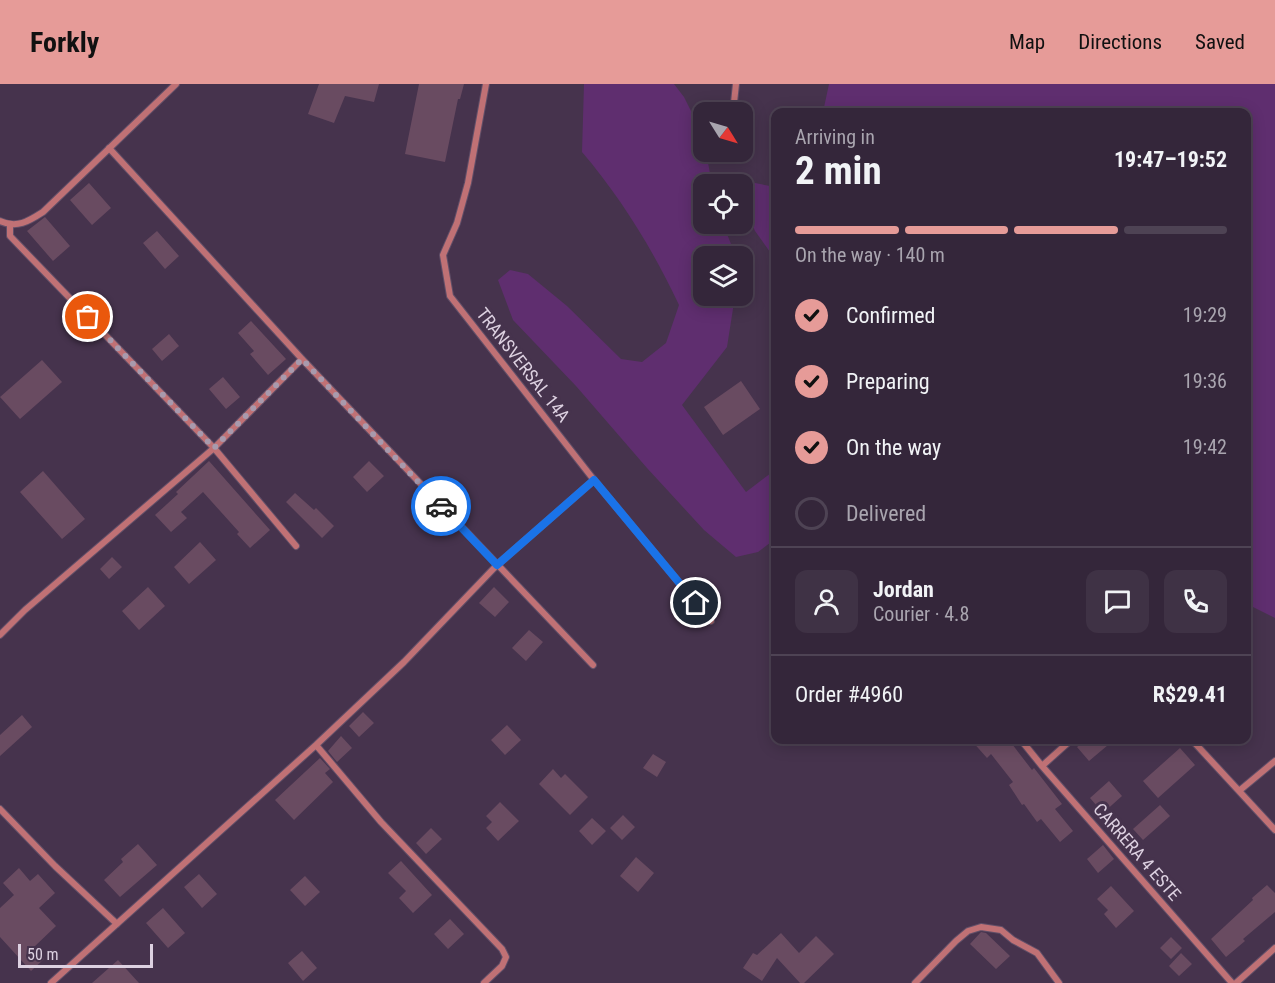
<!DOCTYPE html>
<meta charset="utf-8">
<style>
body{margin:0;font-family:"Roboto Condensed",sans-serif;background:#3f3245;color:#f1f3f6;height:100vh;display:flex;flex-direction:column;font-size:22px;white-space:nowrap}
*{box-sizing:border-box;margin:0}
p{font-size:20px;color:#a9a5af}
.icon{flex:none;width:33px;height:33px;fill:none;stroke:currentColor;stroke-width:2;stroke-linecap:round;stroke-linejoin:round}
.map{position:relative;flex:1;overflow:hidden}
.panel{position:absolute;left:771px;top:24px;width:480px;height:636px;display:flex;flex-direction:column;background:#34263a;border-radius:12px;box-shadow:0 3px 15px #0003,0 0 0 2px #4e4354}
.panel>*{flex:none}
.needle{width:39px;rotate:127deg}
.tools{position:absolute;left:693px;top:18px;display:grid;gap:12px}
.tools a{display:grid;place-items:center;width:60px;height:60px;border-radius:12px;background:#34263a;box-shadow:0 3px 15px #0003,0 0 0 2px #4e4354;font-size:30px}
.scale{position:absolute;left:18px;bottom:15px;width:135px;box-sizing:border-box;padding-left:6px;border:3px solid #ddd1e1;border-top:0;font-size:16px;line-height:21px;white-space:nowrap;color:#ddd1e1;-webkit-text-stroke:4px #46334d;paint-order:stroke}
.pin{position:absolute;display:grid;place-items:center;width:51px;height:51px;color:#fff;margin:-26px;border:3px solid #fff;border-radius:50%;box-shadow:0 2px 6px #0007}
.courier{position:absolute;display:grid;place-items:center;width:60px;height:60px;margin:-30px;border:4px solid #1a73e8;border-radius:50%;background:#fff;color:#222;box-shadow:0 2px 8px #0007}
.overview em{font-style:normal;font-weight:700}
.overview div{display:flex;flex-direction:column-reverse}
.overview{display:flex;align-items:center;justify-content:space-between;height:102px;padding:0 24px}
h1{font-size:39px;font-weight:700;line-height:45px}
.bar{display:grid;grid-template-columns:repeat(4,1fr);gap:9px 6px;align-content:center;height:72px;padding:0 24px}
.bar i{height:8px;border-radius:4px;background:#4e4354}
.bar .selected{background:#e69b98}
.bar p{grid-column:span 4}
.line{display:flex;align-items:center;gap:15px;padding:0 24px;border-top:2px solid #4e4354}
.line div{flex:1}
.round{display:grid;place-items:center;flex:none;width:63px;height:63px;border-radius:12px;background:#3f3245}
ol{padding:0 24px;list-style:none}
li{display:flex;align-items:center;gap:18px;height:66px}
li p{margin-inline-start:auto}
li .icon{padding:6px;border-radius:50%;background:#e69b98;color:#111;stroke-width:4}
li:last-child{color:#a9a5af}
li i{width:33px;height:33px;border:3px solid #4e4354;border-radius:50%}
header{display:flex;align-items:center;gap:36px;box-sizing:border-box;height:84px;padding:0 30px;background:#e69b98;color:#111}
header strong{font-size:28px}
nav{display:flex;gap:33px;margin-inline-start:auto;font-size:21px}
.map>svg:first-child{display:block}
</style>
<header>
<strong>Forkly</strong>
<nav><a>Map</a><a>Directions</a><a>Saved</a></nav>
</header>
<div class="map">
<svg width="1275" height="899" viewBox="0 0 1275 899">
<rect width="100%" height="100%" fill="#46334d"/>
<!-- green -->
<path fill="#5f2e6f" d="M 584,0 L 674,0 L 684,13 L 703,51 L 704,68 L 706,68 L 712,100 L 704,100 L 704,140 L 723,140 L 731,160 L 732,172 L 704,172 L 704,212 L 735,212 L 727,263 L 682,321 L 746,408 L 775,386 L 775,455 L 758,468 L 736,473 L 704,446 L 647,384 L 576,302 L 513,236 L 498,196 L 510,186 L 528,190 L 567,222 L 621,275 L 642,278 L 666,259 L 679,221 C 653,166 622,115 582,68 Z
M 829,0 L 1275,0 L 1275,534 L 1247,520 L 1246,28 L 823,28 Z
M 745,97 L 775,103 L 775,175 L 755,147 L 743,118 Z"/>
<!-- building -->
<path fill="#694b61" d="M 319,0 L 379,0 L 374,18 L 345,12 L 334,39 L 308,30 Z
M 419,0 L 464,0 L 460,15 L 458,15 L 445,78 L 405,70 Z
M 89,99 L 111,124 L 92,141 L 70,116 Z
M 45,133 L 70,162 L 53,177 L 27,147 Z
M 157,147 L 179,172 L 165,185 L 143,159 Z
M 251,237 L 286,275 L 268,291 L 250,270 L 254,267 L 238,249 Z
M 169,250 L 179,262 L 162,277 L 152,265 Z
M 42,276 L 62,298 L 20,335 L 0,313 Z
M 223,293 L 240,313 L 226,325 L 209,305 Z
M 741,297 L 760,325 L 723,351 L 704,323 Z
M 209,377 L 270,446 L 250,464 L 237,450 L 239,448 L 203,408 L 181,428 L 187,434 L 171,448 L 155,431 L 178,410 L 176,408 Z
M 369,377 L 384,392 L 367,408 L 353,393 Z
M 43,387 L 85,435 L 62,455 L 20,408 Z
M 295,409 L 314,426 L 316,424 L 334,442 L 322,454 L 286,418 Z
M 200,458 L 216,476 L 189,500 L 174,483 Z
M 112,473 L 122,483 L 109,495 L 100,485 Z
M 148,503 L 165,522 L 139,546 L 122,527 Z
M 494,503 L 509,518 L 495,533 L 479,519 Z
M 529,546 L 543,558 L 526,577 L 512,564 Z
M 363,628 L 374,639 L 359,653 L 349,642 Z
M 22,631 L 32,643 L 0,672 L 0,651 Z
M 507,641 L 521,656 L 505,671 L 491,656 Z
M 341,652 L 352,664 L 337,678 L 328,667 Z
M 971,656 L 1009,656 L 1032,686 L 1034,684 L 1062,720 L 1055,725 L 1073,747 L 1060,758 L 1041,735 L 1037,738 L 1024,720 L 1022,721 L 1009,701 L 1013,698 L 991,670 L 987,674 Z
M 1086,656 L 1114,656 L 1089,677 L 1077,663 Z
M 1180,664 L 1195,681 L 1158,714 L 1143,697 Z
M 653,670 L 666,678 L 657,693 L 643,684 Z
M 320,674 L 330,685 L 325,689 L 333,698 L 294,736 L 275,716 Z
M 553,685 L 561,694 L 565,690 L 588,713 L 570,731 L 539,700 Z
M 1109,697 L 1122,712 L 1103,729 L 1090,714 Z
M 500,718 L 519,737 L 498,757 L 486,744 L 492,738 L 486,732 Z
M 1160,721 L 1170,732 L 1143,756 L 1133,745 Z
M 623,731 L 635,743 L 622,756 L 610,744 Z
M 592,734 L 606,747 L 592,761 L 579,747 Z
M 431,744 L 442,755 L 426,770 L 416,759 Z
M 138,760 L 157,781 L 120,813 L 104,796 L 123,778 L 121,775 Z
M 1103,761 L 1114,775 L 1098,789 L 1087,775 Z
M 636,773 L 654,789 L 638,808 L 620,792 Z
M 401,777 L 432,811 L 413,829 L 399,814 L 406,807 L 388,789 Z
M 19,784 L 30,797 L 38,790 L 55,809 L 39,824 L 56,842 L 33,864 L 44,875 L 31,887 L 0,853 L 0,824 L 14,811 L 3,799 Z
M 199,790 L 217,810 L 202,824 L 184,803 Z
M 305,792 L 320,808 L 305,822 L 290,806 Z
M 1267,801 L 1275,809 L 1275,828 L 1243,855 L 1245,857 L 1226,873 L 1211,855 L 1253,816 L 1252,814 Z
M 1111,802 L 1134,827 L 1116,844 L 1104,830 L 1108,826 L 1097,815 Z
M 163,824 L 185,849 L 168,864 L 146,839 Z
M 450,835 L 464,850 L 448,865 L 434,850 Z
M 981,848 L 986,849 L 1010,872 L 996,885 L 970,860 Z
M 781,849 L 799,869 L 816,852 L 834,870 L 804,899 L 800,899 L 777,874 L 762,897 L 743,884 L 753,869 L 757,871 Z
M 1171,853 L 1182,864 L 1171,875 L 1160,864 Z
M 302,867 L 317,884 L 303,897 L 288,879 Z
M 1181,869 L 1192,880 L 1179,892 L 1169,882 Z
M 118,876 L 139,899 L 92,899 Z"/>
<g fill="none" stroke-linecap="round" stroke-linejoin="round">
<defs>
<path id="minor" d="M 486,0 L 468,99 L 457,139 L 443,171 L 450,212 L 594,396 L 711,537
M 733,28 L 736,0
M 109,64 L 302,275 L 593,581
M 0,137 C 17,145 29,137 43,128 L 176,0
M 10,140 L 10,152 L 214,364 L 296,462
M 0,551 L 25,526 L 214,364 L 302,275
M 1021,656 L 1042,682 L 1232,899
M 1192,656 L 1275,746
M 316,661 L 381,738 L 502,865 L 506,873 L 502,882 L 484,899
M 1042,682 L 1071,656
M 1239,707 L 1275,677
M 0,725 L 55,782 L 117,840
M 51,899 L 316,661 L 404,578 L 497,481 L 594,396
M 915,899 L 956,857 L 968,847 L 981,843 L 1001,846 L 1013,856 L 1037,869 L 1059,899
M 1236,899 L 1275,864"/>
</defs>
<!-- minor casing -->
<use href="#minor" stroke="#614f68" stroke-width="8"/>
<!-- minor -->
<use href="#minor" stroke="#c07175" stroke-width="6"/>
</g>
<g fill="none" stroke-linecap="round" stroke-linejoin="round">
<!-- done -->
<path stroke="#a89aad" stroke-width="6" stroke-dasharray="0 10.8" d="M 88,233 L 214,364 L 302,275 L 441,422"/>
<!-- route -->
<path stroke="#1a73e8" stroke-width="8" d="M 441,422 L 497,481 L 594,396 L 696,519"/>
</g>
<g text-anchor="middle" stroke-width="6" stroke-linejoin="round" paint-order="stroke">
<!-- street labels -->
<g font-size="18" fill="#ddd1e1" stroke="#46334d">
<text transform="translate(523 281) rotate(52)" y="6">TRANSVERSAL 14A</text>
<text transform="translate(1137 768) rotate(49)" y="6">CARRERA 4 ESTE</text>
</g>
</g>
</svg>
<div class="tools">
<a><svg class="needle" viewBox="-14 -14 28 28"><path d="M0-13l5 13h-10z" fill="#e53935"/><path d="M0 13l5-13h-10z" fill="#a9a5af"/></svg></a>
<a><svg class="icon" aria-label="locate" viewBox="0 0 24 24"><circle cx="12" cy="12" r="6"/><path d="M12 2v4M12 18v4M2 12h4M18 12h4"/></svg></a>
<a><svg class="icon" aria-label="layers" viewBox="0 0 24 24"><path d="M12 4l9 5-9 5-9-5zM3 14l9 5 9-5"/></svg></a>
</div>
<div class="scale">50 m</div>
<div class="pin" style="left:88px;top:233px;background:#ea580c"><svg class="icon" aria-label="bag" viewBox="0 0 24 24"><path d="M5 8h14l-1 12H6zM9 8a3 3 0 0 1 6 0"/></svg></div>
<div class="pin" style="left:696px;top:519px;background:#1f2937"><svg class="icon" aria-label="home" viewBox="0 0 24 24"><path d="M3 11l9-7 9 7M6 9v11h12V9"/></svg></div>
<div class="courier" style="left:441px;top:422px"><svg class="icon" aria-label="car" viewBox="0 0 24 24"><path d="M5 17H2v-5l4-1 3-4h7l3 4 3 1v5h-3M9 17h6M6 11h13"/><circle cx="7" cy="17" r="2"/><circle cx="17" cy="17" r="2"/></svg></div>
<section class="panel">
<div class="overview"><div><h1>2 min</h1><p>Arriving in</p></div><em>19:47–19:52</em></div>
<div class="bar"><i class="selected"></i><i class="selected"></i><i class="selected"></i><i></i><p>On the way · 140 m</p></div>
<ol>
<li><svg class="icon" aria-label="check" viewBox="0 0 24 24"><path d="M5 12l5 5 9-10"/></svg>Confirmed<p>19:29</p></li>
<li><svg class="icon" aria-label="check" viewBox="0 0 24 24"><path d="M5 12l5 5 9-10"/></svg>Preparing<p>19:36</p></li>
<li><svg class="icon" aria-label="check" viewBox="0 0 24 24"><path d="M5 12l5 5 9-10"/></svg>On the way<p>19:42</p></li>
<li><i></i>Delivered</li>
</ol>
<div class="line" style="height:108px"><a class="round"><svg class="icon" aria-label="person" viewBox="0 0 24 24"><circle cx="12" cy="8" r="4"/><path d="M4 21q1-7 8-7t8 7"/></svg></a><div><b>Jordan</b><p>Courier · 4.8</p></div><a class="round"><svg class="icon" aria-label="chat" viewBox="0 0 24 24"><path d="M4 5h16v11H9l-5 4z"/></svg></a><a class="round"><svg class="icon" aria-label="phone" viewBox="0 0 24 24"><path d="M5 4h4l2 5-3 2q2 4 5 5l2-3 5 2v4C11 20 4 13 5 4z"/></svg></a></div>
<div class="line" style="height:78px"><div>Order #4960</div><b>R$29.41</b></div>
</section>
</div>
